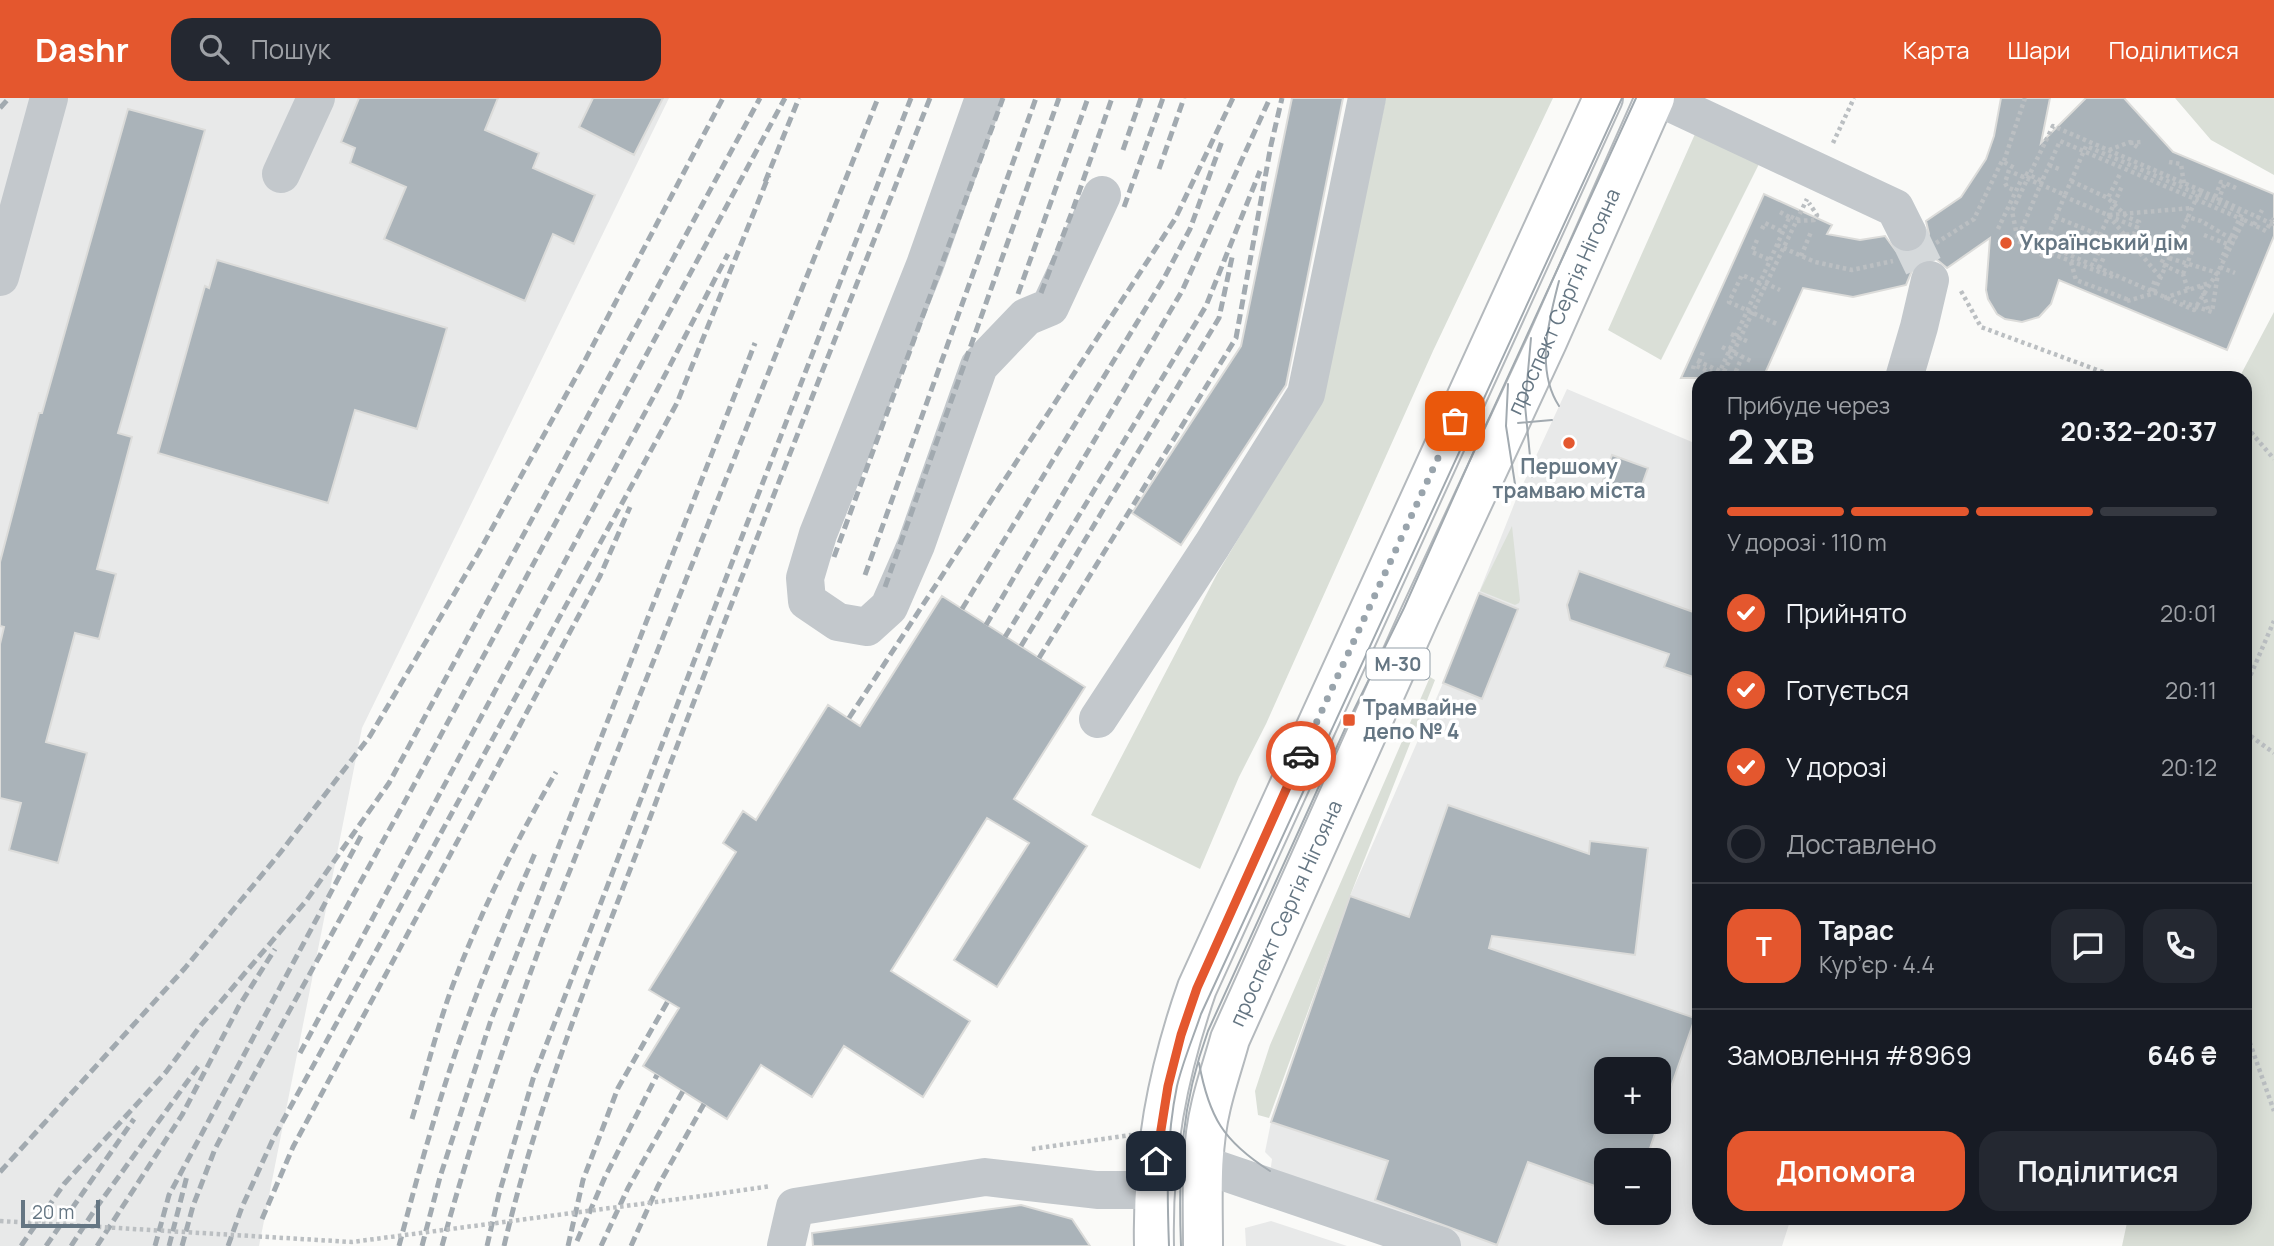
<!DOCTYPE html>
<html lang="uk">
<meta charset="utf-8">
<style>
body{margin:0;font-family:Manrope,sans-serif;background:#242831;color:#f1f3f6;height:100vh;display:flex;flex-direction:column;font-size:26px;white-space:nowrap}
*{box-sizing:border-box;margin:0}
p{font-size:23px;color:#9ea1a6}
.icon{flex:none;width:38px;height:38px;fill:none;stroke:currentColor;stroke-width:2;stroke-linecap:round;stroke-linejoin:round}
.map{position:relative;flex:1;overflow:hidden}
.sheet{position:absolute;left:1692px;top:273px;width:560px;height:854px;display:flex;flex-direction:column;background:#171b24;border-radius:21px;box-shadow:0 4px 18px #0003}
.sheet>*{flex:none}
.fabs{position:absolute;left:1594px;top:959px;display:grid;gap:14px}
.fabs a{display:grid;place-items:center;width:77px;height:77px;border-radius:14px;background:#171b24;box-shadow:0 4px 18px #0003;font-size:35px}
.scale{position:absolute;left:21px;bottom:18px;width:79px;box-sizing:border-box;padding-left:7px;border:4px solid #657683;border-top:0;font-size:19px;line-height:24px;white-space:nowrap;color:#657683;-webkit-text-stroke:5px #fff;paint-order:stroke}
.pin{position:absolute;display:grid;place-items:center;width:60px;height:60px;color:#fff;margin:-30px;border-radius:14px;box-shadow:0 4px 10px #0006}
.courier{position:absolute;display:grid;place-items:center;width:70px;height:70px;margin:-35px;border:5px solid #e4572e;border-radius:50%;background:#fff;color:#222;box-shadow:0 2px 9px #0007}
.overview em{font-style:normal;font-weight:700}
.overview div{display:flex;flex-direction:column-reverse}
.overview{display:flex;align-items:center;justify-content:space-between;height:119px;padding:0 35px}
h1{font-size:46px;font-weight:700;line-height:52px}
.bar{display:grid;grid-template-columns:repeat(4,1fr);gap:10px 7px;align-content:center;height:84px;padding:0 35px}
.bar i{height:9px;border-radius:5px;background:#363941}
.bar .active{background:#e4572e}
.bar p{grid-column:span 4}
.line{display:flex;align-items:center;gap:18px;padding:0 35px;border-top:2px solid #363941}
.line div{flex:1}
.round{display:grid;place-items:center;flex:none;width:74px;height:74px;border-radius:21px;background:#242831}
ol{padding:0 35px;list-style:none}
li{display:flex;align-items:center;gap:21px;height:77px}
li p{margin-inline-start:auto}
li .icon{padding:7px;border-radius:50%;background:#e4572e;color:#fff;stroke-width:4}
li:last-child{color:#9ea1a6}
li i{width:38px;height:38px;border:4px solid #363941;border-radius:50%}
.action{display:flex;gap:14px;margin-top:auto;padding:14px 35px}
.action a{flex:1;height:80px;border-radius:21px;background:#e4572e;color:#fff;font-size:28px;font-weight:700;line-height:80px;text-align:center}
.action a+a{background:#242831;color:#f1f3f6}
header{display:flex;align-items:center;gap:42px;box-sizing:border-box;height:98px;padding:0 35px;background:#e4572e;color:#fff}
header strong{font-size:33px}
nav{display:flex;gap:38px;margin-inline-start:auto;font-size:24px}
.search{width:490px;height:63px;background:#242831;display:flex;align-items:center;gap:18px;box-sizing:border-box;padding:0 24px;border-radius:21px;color:#9ea1a6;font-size:26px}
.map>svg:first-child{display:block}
</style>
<header>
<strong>Dashr</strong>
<div class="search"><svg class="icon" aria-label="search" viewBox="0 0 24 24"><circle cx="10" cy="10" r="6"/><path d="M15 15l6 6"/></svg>Пошук</div>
<nav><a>Карта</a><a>Шари</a><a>Поділитися</a></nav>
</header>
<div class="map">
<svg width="2274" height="1148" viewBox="0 0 2274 1148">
<rect width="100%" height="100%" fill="#fafaf8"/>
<!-- built -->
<path fill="#e8e9e9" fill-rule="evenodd" d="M 0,0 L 669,0 L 362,630 L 259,1148 L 0,1148 Z
M 1567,291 L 1699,347 L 1699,1120 L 1791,1120 L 1782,1148 L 1461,1148 L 1269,1083 L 1272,1061 L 1265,1054 L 1271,1024 L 1350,798 L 1443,585 L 1517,399 ZM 1606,971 L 1659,971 L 1659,1024 L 1606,1024 ZM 1606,1062 L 1659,1062 L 1659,1115 L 1606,1115 Z
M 1271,1123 L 1347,1148 L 1246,1148 L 1245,1130 Z"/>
<!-- green -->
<path fill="#dadfd7" d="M 1386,0 L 1553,0 L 1433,253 L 1266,626 L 1239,679 L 1200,771 L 1091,717 L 1217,476 L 1321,303 Z
M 2175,0 L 2274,0 L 2274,77 L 2211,42 Z
M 1695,36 L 1759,66 L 1661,262 L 1608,232 Z
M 2274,214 L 2274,1148 L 2122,1148 L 2128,1120 L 2245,1120 L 2245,280 L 2239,280 Z
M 1512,428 L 1520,502 L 1519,505 L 1515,507 L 1480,493 Z
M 1430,579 L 1435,582 L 1350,798 L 1269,1020 L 1258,1017 L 1255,993 L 1270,947 Z"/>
<!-- building -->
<path fill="#aab3b9" stroke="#dcdcda" stroke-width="2" d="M 359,0 L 498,0 L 485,32 L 539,55 L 533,70 L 595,97 L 574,146 L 553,136 L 525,203 L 384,141 L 406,89 L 350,65 L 355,50 L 341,44 Z
M 593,0 L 663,0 L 634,57 L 579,29 Z
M 1292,0 L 1343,0 L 1286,287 L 1181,447 L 1132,415 L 1241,248 Z
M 2001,0 L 2050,0 L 2041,45 L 2086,0 L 2124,0 L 2173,54 L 2274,96 L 2274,138 L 2227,252 L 2059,182 L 2051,206 L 2039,219 L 2022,224 L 2005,221 L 1997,216 L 1988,201 L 1986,192 L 1990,140 L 1947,170 L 1936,161 L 1923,161 L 1914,168 L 1906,187 L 1853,199 L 1803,190 L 1763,280 L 1681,280 L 1764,96 L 1832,127 L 1827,136 L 1860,142 L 1885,138 L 1896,153 L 1906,156 L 1916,154 L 1925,147 L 1929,136 L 1926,123 L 1961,99 L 1986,61 L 1994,38 Z
M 128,11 L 205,32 L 118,335 L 132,339 L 97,471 L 116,476 L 99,541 L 75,535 L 46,644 L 87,655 L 58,765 L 9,752 L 21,705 L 0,700 L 0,546 L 4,529 L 0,528 L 0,464 L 39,315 L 42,315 Z
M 217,162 L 447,230 L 417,331 L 355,312 L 328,405 L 158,355 L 205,188 L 209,190 Z
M 1612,357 L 1648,370 L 1638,398 L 1602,385 Z
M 1579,473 L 1699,516 L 1699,581 L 1664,569 L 1669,556 L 1570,522 L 1567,507 Z
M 1479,495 L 1518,511 L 1482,601 L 1443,585 Z
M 942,498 L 1085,589 L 1014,701 L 1087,748 L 997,889 L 954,862 L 1029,745 L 987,720 L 891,873 L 970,923 L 923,999 L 844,948 L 812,999 L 761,967 L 727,1021 L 643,968 L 679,910 L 649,892 L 736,754 L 723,745 L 743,713 L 756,722 L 828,607 L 860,628 Z
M 1448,707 L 1589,756 L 1590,743 L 1648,750 L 1635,857 L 1492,838 L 1489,850 L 1695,920 L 1662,1015 L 1659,1014 L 1659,971 L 1606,971 L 1606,1024 L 1659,1024 L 1646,1062 L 1606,1062 L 1606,1092 L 1528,1064 L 1497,1147 L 1375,1102 L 1388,1063 L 1271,1024 L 1350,798 L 1409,819 Z
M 1021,1107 L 1072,1121 L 1090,1148 L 813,1148 L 812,1135 Z"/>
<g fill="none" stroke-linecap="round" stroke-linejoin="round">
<!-- minor-tunnel -->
<path stroke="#d5d9db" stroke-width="38" stroke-dasharray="38 19" stroke-linecap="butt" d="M 1907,134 L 1930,182"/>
<defs>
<g id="highway">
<path d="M 1154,1148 C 1152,1056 1167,976 1197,890 L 1603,0"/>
<path id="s1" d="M 1203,1148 C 1203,1102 1200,1053 1211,1008 C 1216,986 1224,963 1230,941 L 1420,517 L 1547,244 L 1655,0"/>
</g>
</defs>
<!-- highway casing -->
<use href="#highway" stroke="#b4b9bd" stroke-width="42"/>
<!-- path -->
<path stroke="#bbbfc2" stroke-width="4.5" stroke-dasharray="3.5 3.5" stroke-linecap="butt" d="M 1833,45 L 1854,0
M 2130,45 L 2141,44
M 2109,52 L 2130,44 L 2140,51
M 2004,63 L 2025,0
M 2169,64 L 2181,66 L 2184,86
M 2049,67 L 2059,71
M 2009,72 L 2005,85 L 2007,89 L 2016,93
M 2014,75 L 2065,97 L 2086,48 L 2242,115 L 2221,162
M 2025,75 L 2042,83 L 2060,43 L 2244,122 L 2220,170 L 2194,212 L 2020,135 L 2042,83
M 2071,83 L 2108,100 L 2120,76
M 2200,92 L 2272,126 L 2274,120
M 2215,99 L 2221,84 L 2225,85
M 2070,101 L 2108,117 L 2160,179
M 2218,103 L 2225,85 L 2236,90
M 1780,114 L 1791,120
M 2109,117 L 2192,110
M 2109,118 L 2141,131
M 2055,119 L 2105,139 L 2093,167
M 2244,122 L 2266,133 L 2272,122
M 1797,123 L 1814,122 L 1817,117 L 1809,105
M 2254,127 L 2262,112
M 1762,131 L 1765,125 L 1783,134
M 1998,131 L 2023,78
M 2204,137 L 2230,147
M 2105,139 L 2134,136 L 2139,124 L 2127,119 L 2108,100
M 1757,142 L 1752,154 L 1770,162
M 2097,144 L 2122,88
M 1936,145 L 1974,121 L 2002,63 L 2016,71
M 2045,145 L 2065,97
M 1777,147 L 1815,164 L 1852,172 L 1893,163
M 2049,148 L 2054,137
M 1801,158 L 1811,134
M 2041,159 L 2049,147
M 2169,160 L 2218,175 L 2212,214 L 2183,204
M 2071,164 L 2076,182 L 2129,202
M 2220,169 L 2235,175
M 2099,170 L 2104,159
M 2183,176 L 2193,151 L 2172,143 L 2161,166 L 2183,176 L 2188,192
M 2113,179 L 2018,143 L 2012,113 L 2053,28 L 2200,92 L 2188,119 L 2201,123 L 2235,143
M 1760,185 L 1742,177 L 1729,204 L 1777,226
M 1765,185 L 1780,192
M 2201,188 L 2209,214
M 1961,193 L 1981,229 L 2119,280
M 2151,193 L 2155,182
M 2154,194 L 2188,119
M 2164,200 L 2209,185
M 2127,203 L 2155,195
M 1731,236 L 1749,244
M 1722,249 L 1751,263
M 1697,263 L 1720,273 L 1790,118 L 1797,122
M 1699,264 L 1703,254
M 1693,271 L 1694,267 L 1722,279
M 1721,280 L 1807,101
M 1733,280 L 1742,259
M 2245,331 L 2250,333 L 2274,361
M 2245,590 L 2274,523
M 2245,634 L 2274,655
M 2245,931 L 2274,1013
M 1032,1051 L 1131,1037
M 709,1097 L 771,1088"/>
<!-- minor -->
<path stroke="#c3c8cc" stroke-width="38" d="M 984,0 L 925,167 L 818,436 L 805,480 L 807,503 L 838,524 L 867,529 L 889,509 L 916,447 L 979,268 L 1026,219 L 1050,209 L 1102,97
M 1660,0 L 1895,110 L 1907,134
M 281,76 L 316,0
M 0,179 L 49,0
M 1904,280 L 1919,229 L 1930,182
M 1098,621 L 1212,447 L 1306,296 L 1367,0
M 1156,1063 L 1180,1062 L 1204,1067 L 1442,1148
M 786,1148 L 795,1109 L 985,1079 L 1097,1092 L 1154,1092"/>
<!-- highway -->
<use href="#highway" stroke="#fff" stroke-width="38"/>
<!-- tram -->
<path stroke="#a2aab0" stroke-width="2" d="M 1531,240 L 1525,307 L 1532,379
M 1508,286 L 1506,328 L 1517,399
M 1559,308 C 1535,271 1549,222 1559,183
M 1518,325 L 1552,322
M 1199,965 C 1209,1019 1223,1043 1270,1073
M 1169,1148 C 1167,1094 1166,1041 1177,988 C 1183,963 1193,940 1201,916 L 1622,0
M 1181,1148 C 1178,1070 1181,1007 1208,933 L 1349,622 L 1404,510 L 1479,342 L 1636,0"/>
<!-- rail -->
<path stroke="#a2aab0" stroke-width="5" stroke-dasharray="10 5" stroke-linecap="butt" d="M 0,10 L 9,0
M 1123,52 L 1141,0
M 1159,71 L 1184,0
M 765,84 L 799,0
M 1124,109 L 1163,0
M 1041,195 L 1072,114 L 1112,0
M 1018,196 L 1088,0
M 834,459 L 1003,0
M 865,477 L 1036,0
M 885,489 L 1059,0
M 962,511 L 1163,182 L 1190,131 L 1222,43
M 986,527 L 1182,193 L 1270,0
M 1005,539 L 1206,208 L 1260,73
M 1021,548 L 1219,220 L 1233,155
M 1039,560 L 1236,240 L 1271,47 L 1282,0
M 849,620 L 1175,121 L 1233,0
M 300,955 L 655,296 L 728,156
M 412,1021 C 425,978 436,934 451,892 C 479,817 516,743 556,674
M 0,1074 L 185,870 L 280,755 L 370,638 L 479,454 L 582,268 L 723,0
M 262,1121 L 293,1049 L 600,478 L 630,409
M 577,1143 L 605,1079 L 657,977
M 21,1148 L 64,1086 L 166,974 L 201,927 L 306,803 L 389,685 L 760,0
M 46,1148 L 134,1021
M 71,1148 L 96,1110 L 200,966
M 97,1148 L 182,1017 L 239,908 L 275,851
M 155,1148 L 169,1097 L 361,738
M 169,1148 L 187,1078
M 182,1148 L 193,1108 L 215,1051 L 249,986 L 409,696 L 785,0
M 228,1148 L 242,1109 L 274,1039 L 677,305 L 769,77
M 399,1148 C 419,1072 440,996 467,922 C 488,865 512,809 536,753
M 422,1148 L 440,1079 L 491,922 L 755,245
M 442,1148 C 471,1041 507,938 545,835 L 878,0
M 487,1148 L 499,1096 L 533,981 L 911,0
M 504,1148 C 539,1000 597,859 651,717 C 741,477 836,239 930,0
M 568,1148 L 583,1082 L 618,990 L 668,903
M 601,1148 L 628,1090 L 683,993
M 631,1148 L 658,1088 L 704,1006"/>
<!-- path-bridge -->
<path stroke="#bbbfc2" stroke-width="4.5" stroke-dasharray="3.5 3.5" stroke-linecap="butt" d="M 0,1123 L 352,1144 L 709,1097"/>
</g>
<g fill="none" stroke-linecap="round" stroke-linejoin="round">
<!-- done -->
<path stroke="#99a4ac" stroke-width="7" stroke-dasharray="0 12.6" d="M 1301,658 L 1455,323"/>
<!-- route -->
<path stroke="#e4572e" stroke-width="9" d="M 1156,1063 L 1168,988 L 1181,937 L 1197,890 L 1301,658"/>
</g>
<!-- markers -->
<g fill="#e4572e" stroke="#fff" stroke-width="2.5">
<circle cx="2006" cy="145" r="7"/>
<circle cx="1569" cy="345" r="7"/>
<rect x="1342" y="615" width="14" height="14" rx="3.5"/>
</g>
<g text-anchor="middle" stroke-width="7" stroke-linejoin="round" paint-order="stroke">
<!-- shield labels -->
<rect fill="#fff" stroke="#939fa8" stroke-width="2" x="1366.5" y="550.5" width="63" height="31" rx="5"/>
<g font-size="19" font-weight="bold" fill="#657683">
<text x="1398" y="573">М-30</text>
</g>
<!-- poi labels -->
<g font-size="21" font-weight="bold" fill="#657683" stroke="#fff" text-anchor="start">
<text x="2020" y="152">Український дім</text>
<text x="1569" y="376" text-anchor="middle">Першому<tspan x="1569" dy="24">трамваю міста</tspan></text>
<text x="1363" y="617">Трамвайне<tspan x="1363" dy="24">депо № 4</tspan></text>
</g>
<!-- street labels -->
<g font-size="21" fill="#657683" stroke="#fff">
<text dy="7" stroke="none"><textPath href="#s1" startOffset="1020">проспект Сергія Нігояна</textPath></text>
<text dy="7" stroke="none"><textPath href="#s1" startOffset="348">проспект Сергія Нігояна</textPath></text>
</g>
</g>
</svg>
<div class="fabs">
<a>+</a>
<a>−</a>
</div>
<div class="scale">20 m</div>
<div class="pin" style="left:1455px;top:323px;background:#ea580c"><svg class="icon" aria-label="bag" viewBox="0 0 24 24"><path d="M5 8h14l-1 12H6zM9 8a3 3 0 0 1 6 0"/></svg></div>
<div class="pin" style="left:1156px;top:1063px;background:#1f2937"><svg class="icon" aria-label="home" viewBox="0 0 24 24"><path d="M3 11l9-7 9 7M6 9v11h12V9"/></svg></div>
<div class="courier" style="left:1301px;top:658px"><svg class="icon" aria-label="car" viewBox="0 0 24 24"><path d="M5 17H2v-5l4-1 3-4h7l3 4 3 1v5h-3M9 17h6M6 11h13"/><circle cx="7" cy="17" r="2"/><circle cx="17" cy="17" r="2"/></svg></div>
<section class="sheet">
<div class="overview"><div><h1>2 хв</h1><p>Прибуде через</p></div><em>20:32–20:37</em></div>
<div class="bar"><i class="active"></i><i class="active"></i><i class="active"></i><i></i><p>У дорозі · 110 m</p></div>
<ol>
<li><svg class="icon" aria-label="check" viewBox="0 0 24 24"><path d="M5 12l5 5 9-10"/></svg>Прийнято<p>20:01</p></li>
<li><svg class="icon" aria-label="check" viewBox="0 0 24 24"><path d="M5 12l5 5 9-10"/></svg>Готується<p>20:11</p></li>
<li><svg class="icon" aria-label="check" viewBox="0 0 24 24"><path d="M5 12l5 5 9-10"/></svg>У дорозі<p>20:12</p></li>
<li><i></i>Доставлено</li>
</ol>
<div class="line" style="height:126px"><b class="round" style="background:#e4572e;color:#fff">Т</b><div><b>Тарас</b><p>Кур’єр · 4.4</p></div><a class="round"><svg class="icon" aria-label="chat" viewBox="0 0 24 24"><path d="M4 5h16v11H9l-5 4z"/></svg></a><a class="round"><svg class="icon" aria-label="phone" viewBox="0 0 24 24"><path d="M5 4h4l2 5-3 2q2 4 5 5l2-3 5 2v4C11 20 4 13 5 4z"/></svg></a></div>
<div class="line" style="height:91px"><div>Замовлення #8969</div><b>646 ₴</b></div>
<div class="action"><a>Допомога</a><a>Поділитися</a></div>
</section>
</div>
